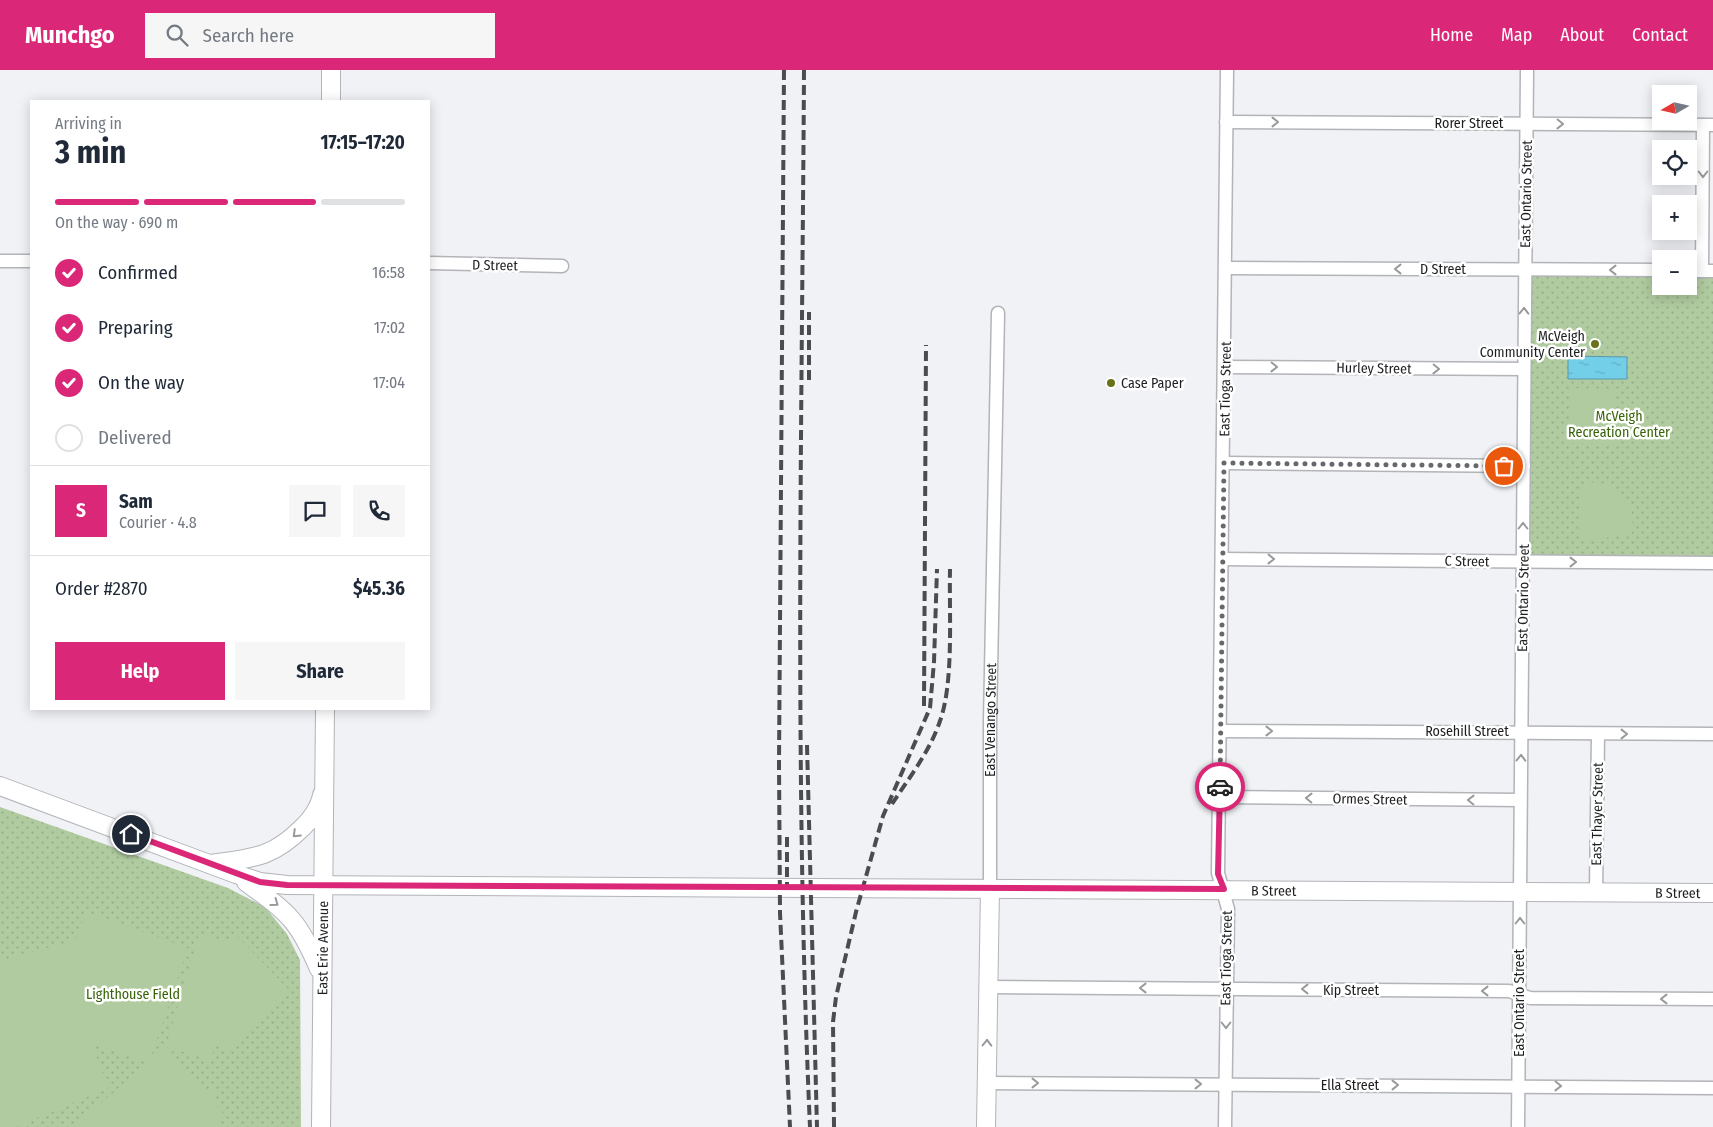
<!DOCTYPE html>
<meta charset="utf-8">
<style>
body{margin:0;font-family:"Fira Sans Condensed",sans-serif;background:#f6f6f7;color:#1f2937;height:100vh;display:flex;flex-direction:column;font-size:19px;white-space:nowrap}
*{box-sizing:border-box;margin:0}
p{font-size:16px;color:#747a83}
.icon{flex:none;width:28px;height:28px;fill:none;stroke:currentColor;stroke-width:2;stroke-linecap:round;stroke-linejoin:round}
.map{position:relative;flex:1;overflow:hidden}
.side{position:absolute;left:30px;top:30px;width:400px;height:610px;display:flex;flex-direction:column;background:#fff;border-radius:0px;box-shadow:0 2px 12px #0003}
.side>*{flex:none}
.needle{width:32px;rotate:261deg}
.tools{position:absolute;left:1652px;top:15px;display:grid;gap:10px}
.tools a{display:grid;place-items:center;width:45px;height:45px;border-radius:0px;background:#fff;box-shadow:0 2px 12px #0003;font-size:25px}
.pin{position:absolute;display:grid;place-items:center;width:42px;height:42px;color:#fff;margin:-21px;border:2px solid #fff;border-radius:50%;box-shadow:0 1px 5px #0007}
.courier{position:absolute;display:grid;place-items:center;width:50px;height:50px;margin:-25px;border:4px solid #db2777;border-radius:50%;background:#fff;color:#222;box-shadow:0 1px 6px #0007}
.head em{font-style:normal;font-weight:700}
.head div{display:flex;flex-direction:column-reverse}
.head{display:flex;align-items:center;justify-content:space-between;height:85px;padding:0 25px}
h1{font-size:32px;font-weight:700;line-height:38px}
.bar{display:grid;grid-template-columns:repeat(4,1fr);gap:8px 5px;align-content:center;height:60px;padding:0 25px}
.bar i{height:6px;border-radius:4px;background:#e0e1e3}
.bar .selected{background:#db2777}
.bar p{grid-column:span 4}
.line{display:flex;align-items:center;gap:12px;padding:0 25px;border-top:1px solid #e0e1e3}
.line div{flex:1}
.round{display:grid;place-items:center;flex:none;width:52px;height:52px;border-radius:0px;background:#f6f6f7}
ol{padding:0 25px;list-style:none}
li{display:flex;align-items:center;gap:15px;height:55px}
li p{margin-inline-start:auto}
li .icon{padding:5px;border-radius:50%;background:#db2777;color:#fff;stroke-width:4}
li:last-child{color:#747a83}
li i{width:28px;height:28px;border:2px solid #e0e1e3;border-radius:50%}
.button{display:flex;gap:10px;margin-top:auto;padding:10px 25px}
.button a{flex:1;height:58px;border-radius:0px;background:#db2777;color:#fff;font-size:20px;font-weight:700;line-height:58px;text-align:center}
.button a+a{background:#f6f6f7;color:#1f2937}
header{display:flex;align-items:center;gap:30px;box-sizing:border-box;height:70px;padding:0 25px;background:#db2777;color:#fff}
header strong{font-size:24px}
nav{display:flex;gap:28px;margin-inline-start:auto;font-size:18px}
.search{width:350px;height:45px;background:#f6f6f7;display:flex;align-items:center;gap:12px;box-sizing:border-box;padding:0 18px;border-radius:0px;color:#747a83;font-size:19px}
.map>svg:first-child{display:block}
</style>
<header>
<strong>Munchgo</strong>
<div class="search"><svg class="icon" aria-label="search" viewBox="0 0 24 24"><circle cx="10" cy="10" r="6"/><path d="M15 15l6 6"/></svg>Search here</div>
<nav><a>Home</a><a>Map</a><a>About</a><a>Contact</a></nav>
</header>
<div class="map">
<svg width="1713" height="1057" viewBox="0 0 1713 1057">
<defs>
<pattern id="green-dots" width="8" height="8" patternUnits="userSpaceOnUse" patternTransform="scale(1.25)"><rect width="8" height="8" fill="#b0cb9f"/><path d="M2 2h.1M6 6h.1" fill="none" stroke="#97ae89" stroke-width="1.8" stroke-linecap="round"/></pattern>
<pattern id="water-ripples" width="26" height="14" patternUnits="userSpaceOnUse" patternTransform="scale(1.25)"><rect width="26" height="14" fill="#73cee8"/><path d="M2 4q2-2 4 0t4 0M15 11q2-2 4 0t4 0" fill="none" stroke="#63b0c7"/></pattern>
</defs>
<rect width="100%" height="100%" fill="#f0f2f6"/>
<!-- green -->
<path fill="url(#green-dots)" d="M 1525,199 L 1661,200 L 1661,216 L 1689,216 L 1689,201 L 1713,201 L 1713,493 L 1523,492 Z
M 0,737 L 228,818 L 265,837 L 287,864 L 300,890 L 301,1057 L 0,1057 Z"/>
<!-- pitch -->
<path fill="#b0cb9f" d="M 1571,318 L 1615,319 L 1615,374 L 1570,373 Z
M 1595,412 C 1623,415 1638,438 1631,465 L 1583,470 L 1578,464 L 1580,415 Z
M 86,842 L 188,878 L 150,990 L 166,976 L 199,864 L 225,872 L 234,863 L 290,921 L 227,982 L 216,971 L 211,990 L 167,977 L 204,1020 L 213,1019 L 216,1035 L 225,1045 L 220,1050 L 221,1057 L 73,1057 L 148,993 L 91,973 L 109,1018 L 15,1057 L 0,1057 L 0,891 L 76,870 Z"/>
<!-- water -->
<path fill="url(#water-ripples)" stroke="#5999ac" d="M 1568,286 L 1627,287 L 1627,309 L 1568,309 Z"/>
<g fill="none" stroke-linecap="round" stroke-linejoin="round">
<defs>
<g id="minor">
<path d="M 1226,52 L 1713,55"/>
<path d="M 0,191 L 31,191"/>
<path d="M 429,193 L 562,196"/>
<path d="M 1226,198 L 1661,200"/>
<path d="M 1689,201 L 1713,201"/>
<path d="M 1702,201 L 1703,55"/>
<path d="M 1225,297 L 1524,299"/>
<path d="M 1224,393 L 1524,396"/>
<path d="M 1222,489 L 1713,493"/>
<path d="M 1220,661 L 1713,664"/>
<path d="M 1219,727 L 1520,730"/>
<path id="s1" d="M 990,819 L 990,652 L 998,243"/>
<path d="M 1596,823 L 1598,664"/>
<path d="M 988,917 L 1509,921 L 1530,928 L 1713,929"/>
<path d="M 987,1013 L 1713,1018"/>
<path d="M 1225,1057 L 1228,839 L 1218,803 L 1227,0"/>
<path d="M 1518,1057 L 1527,0"/>
</g>
<g id="secondary">
<path d="M 331,31 L 331,0"/>
<path id="s2" d="M 0,716 L 236,804 L 260,812 L 287,815 L 1713,823"/>
<path d="M 210,794 C 251,788 271,789 302,758 C 311,750 320,737 322,725"/>
<path d="M 246,812 C 288,843 298,849 319,899"/>
<path id="s3" d="M 321,1057 L 325,639"/>
<path d="M 986,1057 L 990,819"/>
</g>
</defs>
<!-- minor casing -->
<use href="#minor" stroke="#b2b4b8" stroke-width="15"/>
<!-- secondary casing -->
<use href="#secondary" stroke="#b2b4b8" stroke-width="20"/>
<!-- minor -->
<use href="#minor" stroke="#fff" stroke-width="12"/>
<!-- secondary -->
<use href="#secondary" stroke="#fff" stroke-width="18"/>
<!-- rail -->
<path stroke="#4b4c4f" stroke-width="4" stroke-dasharray="10 5" stroke-linecap="butt" d="M 784,0 L 779,693 L 780,843 L 790,1057
M 804,0 C 802,352 794,705 810,1057
M 809,310 L 809,242
M 924,636 L 926,275
M 807,675 L 817,1057
M 892,734 C 909,708 930,681 940,651 C 954,612 949,543 950,499
M 787,767 L 787,817
M 834,1057 L 833,952 L 836,927 L 856,842 L 883,746 L 930,638 L 934,592 L 937,499"/>
</g>
<!-- one-way arrows -->
<defs><path id="oneway-chevron" d="M-2-3.5L2.5 0L-2 3.5" fill="none" stroke-width="1.6" stroke-linecap="round" stroke-linejoin="round" transform="scale(1.25)"/></defs>
<g stroke="#999a9b">
<use href="#oneway-chevron" transform="translate(1275 52)"/>
<use href="#oneway-chevron" transform="translate(1560 54) rotate(1)"/>
<use href="#oneway-chevron" transform="translate(1703 104) rotate(90)"/>
<use href="#oneway-chevron" transform="translate(1398 199) rotate(-180)"/>
<use href="#oneway-chevron" transform="translate(1613 200) rotate(-180)"/>
<use href="#oneway-chevron" transform="translate(1524 241) rotate(-89)"/>
<use href="#oneway-chevron" transform="translate(1274 297) rotate(1)"/>
<use href="#oneway-chevron" transform="translate(1436 299) rotate(1)"/>
<use href="#oneway-chevron" transform="translate(1523 456) rotate(-90)"/>
<use href="#oneway-chevron" transform="translate(1271 489) rotate(1)"/>
<use href="#oneway-chevron" transform="translate(1573 492)"/>
<use href="#oneway-chevron" transform="translate(1269 661)"/>
<use href="#oneway-chevron" transform="translate(1624 664)"/>
<use href="#oneway-chevron" transform="translate(1521 688) rotate(-89)"/>
<use href="#oneway-chevron" transform="translate(1309 728) rotate(-179)"/>
<use href="#oneway-chevron" transform="translate(1471 730) rotate(-179)"/>
<use href="#oneway-chevron" transform="translate(296 764) rotate(136)"/>
<use href="#oneway-chevron" transform="translate(275 833) rotate(36)"/>
<use href="#oneway-chevron" transform="translate(1520 851) rotate(-90)"/>
<use href="#oneway-chevron" transform="translate(1143 918) rotate(-180)"/>
<use href="#oneway-chevron" transform="translate(1305 919) rotate(-180)"/>
<use href="#oneway-chevron" transform="translate(1485 921) rotate(-180)"/>
<use href="#oneway-chevron" transform="translate(1664 929) rotate(-180)"/>
<use href="#oneway-chevron" transform="translate(1226 955) rotate(90)"/>
<use href="#oneway-chevron" transform="translate(987 973) rotate(-89)"/>
<use href="#oneway-chevron" transform="translate(1035 1013)"/>
<use href="#oneway-chevron" transform="translate(1198 1014)"/>
<use href="#oneway-chevron" transform="translate(1395 1015)"/>
<use href="#oneway-chevron" transform="translate(1558 1016) rotate(1)"/>
</g>
<g fill="none" stroke-linecap="round" stroke-linejoin="round">
<!-- done -->
<path stroke="#67686b" stroke-width="5" stroke-dasharray="0 9" d="M 1220,717 L 1224,393 L 1504,396"/>
<!-- route -->
<path stroke="#db2777" stroke-width="6" d="M 131,764 L 260,812 L 287,815 L 1224,819 L 1218,804 L 1220,717"/>
</g>
<!-- markers -->
<g fill="#697119" stroke="#fff" stroke-width="2">
<circle cx="1595" cy="274" r="5"/>
<circle cx="1111" cy="313" r="5"/>
</g>
<g text-anchor="middle" stroke-width="5" stroke-linejoin="round" paint-order="stroke">
<!-- street labels -->
<g font-size="14" fill="#1d1e20" stroke="#fff">
<text x="1469" y="58">Rorer Street</text>
<text transform="translate(1526 124) rotate(-89)" y="5">East Ontario Street</text>
<text transform="translate(495 195) rotate(1)" y="5">D Street</text>
<text x="1443" y="204">D Street</text>
<text transform="translate(1374 298) rotate(1)" y="5">Hurley Street</text>
<text transform="translate(1225 319) rotate(-89)" y="5">East Tioga Street</text>
<text transform="translate(1467 491) rotate(1)" y="5">C Street</text>
<text transform="translate(1523 528) rotate(-89)" y="5">East Ontario Street</text>
<text dy="5" stroke="none"><textPath href="#s1" startOffset="169">East Venango Street</textPath></text>
<text x="1467" y="666">Rosehill Street</text>
<text transform="translate(1370 729) rotate(1)" y="5">Ormes Street</text>
<text transform="translate(1597 744) rotate(-89)" y="5">East Thayer Street</text>
<text dy="5" stroke="none"><textPath href="#s2" startOffset="1291">B Street</textPath></text>
<text dy="5" stroke="none"><textPath href="#s2" startOffset="1695">B Street</textPath></text>
<text dy="5" stroke="none"><textPath href="#s3" startOffset="179">East Erie Avenue</textPath></text>
<text transform="translate(1226 888) rotate(-89)" y="5">East Tioga Street</text>
<text x="1351" y="925">Kip Street</text>
<text transform="translate(1519 933) rotate(-90)" y="5">East Ontario Street</text>
<text x="1350" y="1020">Ella Street</text>
</g>
<!-- poi labels -->
<g font-size="14" fill="#1d1e20" stroke="#fff" text-anchor="end">
<text x="1585" y="271">McVeigh<tspan x="1585" dy="16">Community Center</tspan></text>
<text x="1121" y="318" text-anchor="start">Case Paper</text>
</g>
<!-- park labels -->
<g font-size="14" fill="#386409" stroke="#fff">
<text x="1619" y="351">McVeigh<tspan x="1619" dy="16">Recreation Center</tspan></text>
<text x="133" y="929">Lighthouse Field</text>
</g>
</g>
</svg>
<div class="tools">
<a><svg class="needle" viewBox="-14 -14 28 28"><path d="M0-13l5 13h-10z" fill="#e53935"/><path d="M0 13l5-13h-10z" fill="#747a83"/></svg></a>
<a><svg class="icon" aria-label="locate" viewBox="0 0 24 24"><circle cx="12" cy="12" r="6"/><path d="M12 2v4M12 18v4M2 12h4M18 12h4"/></svg></a>
<a>+</a>
<a>−</a>
</div>
<div class="pin" style="left:1504px;top:396px;background:#ea580c"><svg class="icon" aria-label="bag" viewBox="0 0 24 24"><path d="M5 8h14l-1 12H6zM9 8a3 3 0 0 1 6 0"/></svg></div>
<div class="pin" style="left:131px;top:764px;background:#1f2937"><svg class="icon" aria-label="home" viewBox="0 0 24 24"><path d="M3 11l9-7 9 7M6 9v11h12V9"/></svg></div>
<div class="courier" style="left:1220px;top:717px"><svg class="icon" aria-label="car" viewBox="0 0 24 24"><path d="M5 17H2v-5l4-1 3-4h7l3 4 3 1v5h-3M9 17h6M6 11h13"/><circle cx="7" cy="17" r="2"/><circle cx="17" cy="17" r="2"/></svg></div>
<section class="side">
<div class="head"><div><h1>3 min</h1><p>Arriving in</p></div><em>17:15–17:20</em></div>
<div class="bar"><i class="selected"></i><i class="selected"></i><i class="selected"></i><i></i><p>On the way · 690 m</p></div>
<ol>
<li><svg class="icon" aria-label="check" viewBox="0 0 24 24"><path d="M5 12l5 5 9-10"/></svg>Confirmed<p>16:58</p></li>
<li><svg class="icon" aria-label="check" viewBox="0 0 24 24"><path d="M5 12l5 5 9-10"/></svg>Preparing<p>17:02</p></li>
<li><svg class="icon" aria-label="check" viewBox="0 0 24 24"><path d="M5 12l5 5 9-10"/></svg>On the way<p>17:04</p></li>
<li><i></i>Delivered</li>
</ol>
<div class="line" style="height:90px"><b class="round" style="background:#db2777;color:#fff">S</b><div><b>Sam</b><p>Courier · 4.8</p></div><a class="round"><svg class="icon" aria-label="chat" viewBox="0 0 24 24"><path d="M4 5h16v11H9l-5 4z"/></svg></a><a class="round"><svg class="icon" aria-label="phone" viewBox="0 0 24 24"><path d="M5 4h4l2 5-3 2q2 4 5 5l2-3 5 2v4C11 20 4 13 5 4z"/></svg></a></div>
<div class="line" style="height:65px"><div>Order #2870</div><b>$45.36</b></div>
<div class="button"><a>Help</a><a>Share</a></div>
</section>
</div>
